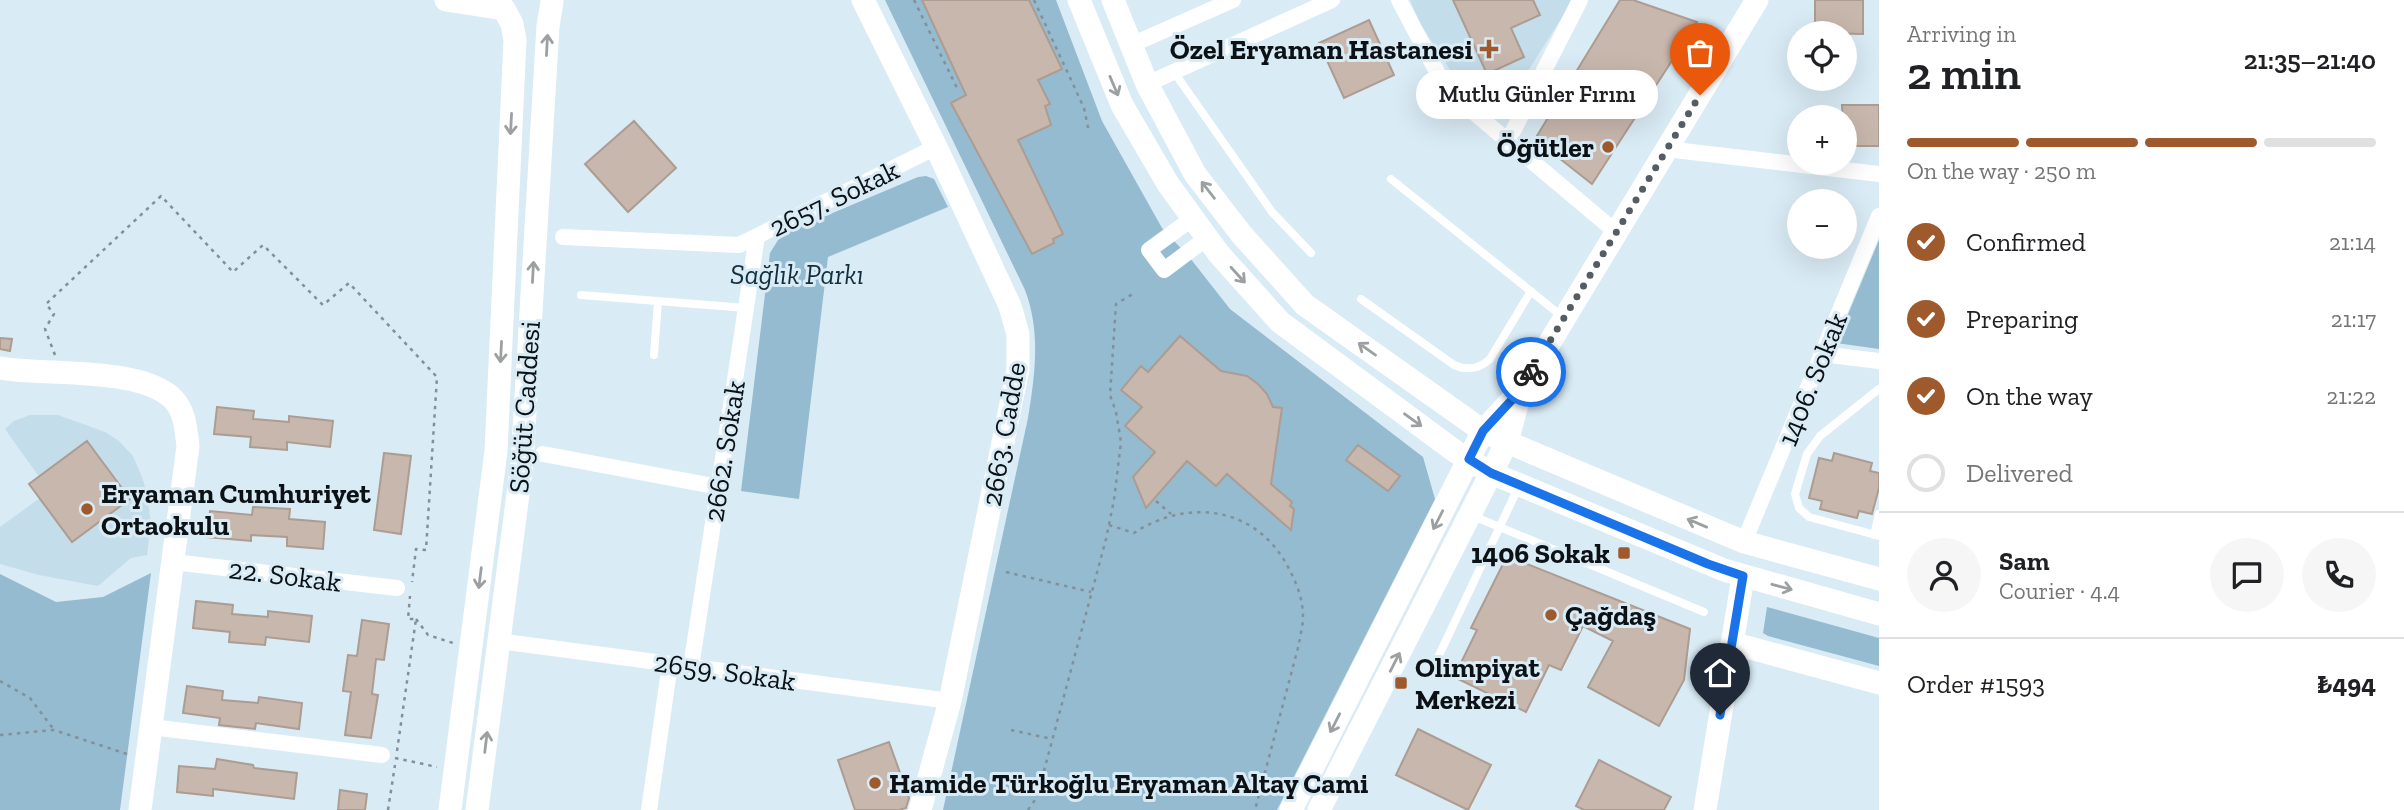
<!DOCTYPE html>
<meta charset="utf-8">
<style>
body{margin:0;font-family:"Zilla Slab",serif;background:#f6f6f6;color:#202124;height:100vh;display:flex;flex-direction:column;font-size:26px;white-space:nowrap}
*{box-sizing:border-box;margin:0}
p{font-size:23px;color:#757577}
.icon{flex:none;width:38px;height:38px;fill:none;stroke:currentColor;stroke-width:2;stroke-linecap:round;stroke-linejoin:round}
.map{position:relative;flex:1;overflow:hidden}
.side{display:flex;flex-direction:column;background:#fff;width:525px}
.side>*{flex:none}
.buttons{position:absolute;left:1787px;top:21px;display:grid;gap:14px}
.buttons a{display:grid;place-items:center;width:70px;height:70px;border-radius:50%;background:#fff;box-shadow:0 7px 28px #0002;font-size:35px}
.pin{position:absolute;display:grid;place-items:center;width:60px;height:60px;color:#fff;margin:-72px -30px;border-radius:50% 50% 50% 0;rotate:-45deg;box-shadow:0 0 7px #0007}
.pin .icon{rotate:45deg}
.courier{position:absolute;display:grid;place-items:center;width:70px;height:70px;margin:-35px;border:5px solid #1a73e8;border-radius:50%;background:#fff;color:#222;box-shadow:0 2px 9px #0007}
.bubble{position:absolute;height:49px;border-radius:24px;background:#fff;box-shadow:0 7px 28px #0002;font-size:23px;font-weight:600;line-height:49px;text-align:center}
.summary em{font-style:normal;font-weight:600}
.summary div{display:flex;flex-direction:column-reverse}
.summary{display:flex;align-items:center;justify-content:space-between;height:119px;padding:0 28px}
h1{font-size:46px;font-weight:600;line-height:52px}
.bar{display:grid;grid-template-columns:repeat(4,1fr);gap:10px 7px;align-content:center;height:84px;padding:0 28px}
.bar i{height:9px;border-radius:5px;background:#e0e0e0}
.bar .current{background:#9e592d}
.bar p{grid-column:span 4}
.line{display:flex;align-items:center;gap:18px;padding:0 28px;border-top:2px solid #e0e0e0}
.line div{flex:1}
.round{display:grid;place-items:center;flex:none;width:74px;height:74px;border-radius:37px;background:#f6f6f6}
ol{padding:0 28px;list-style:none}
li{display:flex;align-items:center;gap:21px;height:77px}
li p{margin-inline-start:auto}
li .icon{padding:7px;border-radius:50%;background:#9e592d;color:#fff;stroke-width:4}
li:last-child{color:#757577}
li i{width:38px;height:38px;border:4px solid #e0e0e0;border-radius:50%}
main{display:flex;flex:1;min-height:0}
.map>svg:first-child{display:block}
</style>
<main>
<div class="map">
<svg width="1879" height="810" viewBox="0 0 1879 810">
<rect width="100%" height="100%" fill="#d9ebf5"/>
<!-- built -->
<path fill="#c4ddeb" d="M 1410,0 L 1573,0 L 1502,112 L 1452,73 L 1421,25 Z
M 30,415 L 58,415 L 105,432 L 119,441 L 133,456 L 142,477 L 147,493 L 151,524 L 147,555 L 131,558 L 98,586 L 39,575 L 0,564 L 0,527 L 44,495 L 45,485 L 5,429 L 14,421 Z"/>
<!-- green -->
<path fill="#95bbd0" d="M 885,0 L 1056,0 L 1102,121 L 1162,228 L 1190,258 L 1230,309 L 1423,457 L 1435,499 L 1277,810 L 943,810 L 1028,418 C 1035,375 1041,332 1025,290 Z
M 926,176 L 934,179 L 948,207 L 828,257 L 799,499 L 741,491 L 770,253 L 778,240 L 790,231 L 918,177 Z
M 1879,240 L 1879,349 L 1836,343 Z
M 151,573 L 120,810 L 0,810 L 0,574 L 56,602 L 103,597 Z
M 1767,607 L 1879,638 L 1879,666 L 1768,636 L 1763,633 Z"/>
<!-- building -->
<path fill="#c8b7ad" stroke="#ac9c92" stroke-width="2" d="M 922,0 L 1029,0 L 1062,69 L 1038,80 L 1050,104 L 1045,106 L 1051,125 L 1018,140 L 1063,234 L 1053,239 L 1054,243 L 1032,254 L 951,103 L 966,95 Z
M 1453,0 L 1533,0 L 1540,15 L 1511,28 L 1524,57 L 1487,74 Z
M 1620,0 L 1633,0 L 1697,22 L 1592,184 L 1535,139 Z
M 1815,0 L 1863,0 L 1863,34 L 1815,33 Z
M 1369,20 L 1394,75 L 1344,98 L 1319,43 Z
M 1842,105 L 1879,105 L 1879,146 L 1844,146 Z
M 634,121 L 676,168 L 628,212 L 585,164 Z
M 1180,336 L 1221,371 L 1247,376 L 1258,384 L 1267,394 L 1273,407 L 1282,408 L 1271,484 L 1292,502 L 1290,506 L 1294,509 L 1291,530 L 1227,474 L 1216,486 L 1187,461 L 1146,508 L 1133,477 L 1155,452 L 1125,426 L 1142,407 L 1121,390 L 1141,366 L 1148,372 Z
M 0,338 L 12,339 L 10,351 L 0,349 Z
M 217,407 L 254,411 L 253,419 L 289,422 L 289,416 L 333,421 L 330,447 L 287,442 L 287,450 L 250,447 L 251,437 L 214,434 Z
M 87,441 L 130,499 L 72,542 L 29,484 Z
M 1358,445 L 1400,476 L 1388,491 L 1346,460 Z
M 384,453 L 411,456 L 401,534 L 374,530 Z
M 1834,453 L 1872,463 L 1870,471 L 1879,473 L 1879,488 L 1872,514 L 1859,511 L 1857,518 L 1820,509 L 1822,501 L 1809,498 L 1819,458 L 1832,461 Z
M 253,507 L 290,509 L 289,519 L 325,522 L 323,549 L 287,546 L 287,537 L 251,535 L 251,541 L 207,537 L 210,511 L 252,515 Z
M 1507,556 L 1690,629 L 1684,680 L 1659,726 L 1588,687 L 1613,641 L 1583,626 L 1561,670 L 1549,665 L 1526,712 L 1454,677 L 1477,630 L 1471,628 Z
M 196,601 L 233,605 L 232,614 L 268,617 L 268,611 L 312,616 L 309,642 L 266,637 L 265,645 L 229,642 L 230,632 L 193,628 Z
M 362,620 L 389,624 L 384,660 L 376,659 L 372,694 L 378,695 L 371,738 L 345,735 L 351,692 L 343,691 L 348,655 L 357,656 Z
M 187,686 L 223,691 L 222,700 L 258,703 L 259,697 L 302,703 L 299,729 L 256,723 L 255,729 L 219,725 L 220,718 L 183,713 Z
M 1418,729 L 1491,765 L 1468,810 L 1396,775 Z
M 889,742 L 909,798 L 906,808 L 899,810 L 855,810 L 838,760 Z
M 217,759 L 253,765 L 254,768 L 297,773 L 294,799 L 213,789 L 213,796 L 177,792 L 179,766 L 215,769 Z
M 1599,760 L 1671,797 L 1664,810 L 1584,810 L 1576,806 Z
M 340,790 L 367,794 L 365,810 L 338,810 Z"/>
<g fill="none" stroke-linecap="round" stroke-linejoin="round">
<!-- path -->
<path stroke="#839098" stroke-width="2.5" stroke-dasharray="3.5 5" stroke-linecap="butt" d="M 914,0 L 957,88
M 1034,0 L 1084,108 L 1089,132
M 55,355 L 45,329 L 54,314 L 46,304 L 161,196 L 233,272 L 263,245 L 323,305 L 349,283 L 437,377 L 426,550 L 416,549 L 412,582
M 1156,501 L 1171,514
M 1109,525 L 1134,533 C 1190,496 1260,508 1290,571 C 1298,586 1303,601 1303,617 C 1303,626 1300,636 1299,644 L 1255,810
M 1006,572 L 1091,592
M 416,619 L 428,635 L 453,643
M 0,681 L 30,698 L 54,730
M 1011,730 L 1052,739
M 0,735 L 54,730 L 130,755
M 397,751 L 416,619 L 408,619 L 410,596
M 395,758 L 437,767
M 388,810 L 395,765
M 1028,810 L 1037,797 L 1106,539 L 1114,500 L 1121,442 L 1116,412 L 1110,395 L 1116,304 L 1136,292"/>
<!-- lane -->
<path stroke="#fff" stroke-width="8" d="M 1174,72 L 1272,212 L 1311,253
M 1391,179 L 1564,318
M 581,295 L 746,308
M 1361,299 L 1454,365 C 1468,371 1479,369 1490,359 L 1531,291
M 654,355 L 658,301
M 1879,389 L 1820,436 L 1807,454 L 1795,494 L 1799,508 L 1809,517 L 1879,536
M 1473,516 L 1704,612
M 1874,535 L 1879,514
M 1432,670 L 1519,486"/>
<!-- street -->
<path stroke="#fff" stroke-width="16" d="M 1399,0 L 1446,89 L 1616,232
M 1131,45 L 1233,0
M 1147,84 L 1332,0
M 1508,141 L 1580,0
M 1666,149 L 1879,174
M 1193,218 L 1149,250 L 1164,270 L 1207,238
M 563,237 L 739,245 L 936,147
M 1822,354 L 1879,361
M 543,454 L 719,487
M 1744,542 L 1879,216
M 173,562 L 397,588
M 499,641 L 950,701
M 691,667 L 757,236
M 151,727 L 382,755
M 649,810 L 670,664"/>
<!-- secondary -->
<path stroke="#fff" stroke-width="23" d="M 446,0 L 504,9
M 863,0 L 936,147 L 1010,306 L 1018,334 L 1018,369 L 950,701 L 920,810
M 1079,0 L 1122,105 L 1168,184 L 1219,254 L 1280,322 L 1456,452 L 1491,473 L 1724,570 L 1879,614
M 1113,0 L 1147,84 L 1195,174 L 1242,235 L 1305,305 L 1483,431 L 1507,442 L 1744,542 L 1879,579
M 0,368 C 45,376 143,366 174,400 C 185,412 186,430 188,446 L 140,810
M 1732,643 L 1879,683
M 450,810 L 496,451 L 515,40 L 512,24 L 504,9
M 477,810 L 522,463 L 548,26 L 552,2
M 1291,810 L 1483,431 L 1521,390 L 1757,0
M 1319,810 L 1507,442 L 1520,393
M 1705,810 L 1743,577"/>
</g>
<!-- one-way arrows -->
<defs><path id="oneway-shaft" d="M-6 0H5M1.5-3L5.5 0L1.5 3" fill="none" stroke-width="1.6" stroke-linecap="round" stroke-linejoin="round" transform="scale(1.75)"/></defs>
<g stroke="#9da0a1">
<use href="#oneway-shaft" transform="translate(547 45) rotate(-87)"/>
<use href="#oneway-shaft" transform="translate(1114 86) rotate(67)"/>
<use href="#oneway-shaft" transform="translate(511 124) rotate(93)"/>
<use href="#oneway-shaft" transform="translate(1208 190) rotate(-128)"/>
<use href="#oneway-shaft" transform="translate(533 272) rotate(-87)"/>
<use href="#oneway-shaft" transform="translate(1238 275) rotate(48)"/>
<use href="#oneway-shaft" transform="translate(1367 349) rotate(-145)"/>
<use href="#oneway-shaft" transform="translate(501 352) rotate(93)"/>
<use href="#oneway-shaft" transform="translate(1413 420) rotate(36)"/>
<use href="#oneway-shaft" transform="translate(1438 520) rotate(117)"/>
<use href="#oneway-shaft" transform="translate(1697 523) rotate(-157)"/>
<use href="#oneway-shaft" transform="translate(480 578) rotate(97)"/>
<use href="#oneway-shaft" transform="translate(1782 587) rotate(15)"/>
<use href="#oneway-shaft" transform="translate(1395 662) rotate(-63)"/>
<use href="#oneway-shaft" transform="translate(1335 723) rotate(117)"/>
<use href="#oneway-shaft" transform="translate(486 742) rotate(-83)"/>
</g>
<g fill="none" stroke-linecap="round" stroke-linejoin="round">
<!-- done -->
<path stroke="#535d63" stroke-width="7" stroke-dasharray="0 12.6" d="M 1531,372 L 1700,95"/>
<!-- route -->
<path stroke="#1a73e8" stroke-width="9" d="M 1531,372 L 1521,390 L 1483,431 L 1469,459 L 1491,473 L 1708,564 L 1743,576 L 1720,715"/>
</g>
<!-- markers -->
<g fill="#9e592d" stroke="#d9ebf5" stroke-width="2.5">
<path d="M1485.5 38.5h7v7h7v7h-7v7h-7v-7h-7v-7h7z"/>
<circle cx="1608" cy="147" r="7"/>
<circle cx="87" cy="509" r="7"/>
<rect x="1617" y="546" width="14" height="14" rx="3.5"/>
<circle cx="1551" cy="615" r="7"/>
<rect x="1394" y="676" width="14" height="14" rx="3.5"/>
<circle cx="875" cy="783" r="7"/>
</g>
<g text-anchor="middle" stroke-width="6" stroke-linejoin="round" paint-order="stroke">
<!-- poi labels -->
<g font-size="28" font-weight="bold" fill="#0b1115" stroke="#d9ebf5" text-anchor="start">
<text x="1473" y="59" text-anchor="end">Özel Eryaman Hastanesi</text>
<text x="1594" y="157" text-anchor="end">Öğütler</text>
<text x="101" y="503">Eryaman Cumhuriyet<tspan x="101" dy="32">Ortaokulu</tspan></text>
<text x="1610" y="563" text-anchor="end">1406 Sokak</text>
<text x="1565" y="625">Çağdaş</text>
<text x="1415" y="677">Olimpiyat<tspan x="1415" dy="32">Merkezi</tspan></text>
<text x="889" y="793">Hamide Türkoğlu Eryaman Altay Cami</text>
</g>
<!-- street labels -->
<g font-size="28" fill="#0b1115" stroke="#d9ebf5">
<text transform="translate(834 198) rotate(-26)" y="10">2657. Sokak</text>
<text transform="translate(1812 379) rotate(-68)" y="10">1406. Sokak</text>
<text transform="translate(524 407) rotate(-86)" y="10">Söğüt Caddesi</text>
<text transform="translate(1003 434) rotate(-80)" y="10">2663. Cadde</text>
<text transform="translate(724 451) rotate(-81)" y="10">2662. Sokak</text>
<text transform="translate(285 575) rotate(7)" y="10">22. Sokak</text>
<text transform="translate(725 671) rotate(8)" y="10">2659. Sokak</text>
</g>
<!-- park labels -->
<g font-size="28" font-style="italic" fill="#122f3e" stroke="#d9ebf5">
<text x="797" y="284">Sağlık Parkı</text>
</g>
</g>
</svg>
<div class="buttons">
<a><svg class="icon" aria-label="locate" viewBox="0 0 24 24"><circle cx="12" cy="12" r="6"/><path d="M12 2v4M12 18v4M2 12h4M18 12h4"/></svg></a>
<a>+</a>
<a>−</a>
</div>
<div class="pin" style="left:1700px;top:95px;background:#ea580c"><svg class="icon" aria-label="bag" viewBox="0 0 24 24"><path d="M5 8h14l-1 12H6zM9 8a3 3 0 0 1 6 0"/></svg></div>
<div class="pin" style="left:1720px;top:715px;background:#1f2937"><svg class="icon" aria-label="home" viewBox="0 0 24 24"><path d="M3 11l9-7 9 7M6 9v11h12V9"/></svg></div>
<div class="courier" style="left:1531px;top:372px"><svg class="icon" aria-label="bike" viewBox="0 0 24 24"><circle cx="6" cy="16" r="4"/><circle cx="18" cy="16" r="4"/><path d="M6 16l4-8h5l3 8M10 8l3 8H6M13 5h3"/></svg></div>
<div class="bubble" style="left:1416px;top:70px;width:242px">Mutlu Günler Fırını</div>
</div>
<section class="side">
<div class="summary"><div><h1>2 min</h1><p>Arriving in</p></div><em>21:35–21:40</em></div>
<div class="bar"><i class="current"></i><i class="current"></i><i class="current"></i><i></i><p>On the way · 250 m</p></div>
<ol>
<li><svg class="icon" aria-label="check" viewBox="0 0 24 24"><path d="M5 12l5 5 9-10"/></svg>Confirmed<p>21:14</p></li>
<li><svg class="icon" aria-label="check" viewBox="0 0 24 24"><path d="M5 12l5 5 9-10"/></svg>Preparing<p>21:17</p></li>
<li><svg class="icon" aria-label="check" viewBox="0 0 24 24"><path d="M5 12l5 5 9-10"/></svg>On the way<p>21:22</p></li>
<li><i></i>Delivered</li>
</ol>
<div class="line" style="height:126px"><a class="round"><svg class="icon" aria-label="person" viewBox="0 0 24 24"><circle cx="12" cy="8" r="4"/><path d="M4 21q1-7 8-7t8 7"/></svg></a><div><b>Sam</b><p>Courier · 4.4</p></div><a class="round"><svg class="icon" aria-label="chat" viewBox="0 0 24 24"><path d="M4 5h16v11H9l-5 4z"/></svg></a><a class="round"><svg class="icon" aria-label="phone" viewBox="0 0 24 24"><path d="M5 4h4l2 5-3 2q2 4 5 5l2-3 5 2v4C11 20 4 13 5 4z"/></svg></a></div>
<div class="line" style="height:91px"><div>Order #1593</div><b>₺494</b></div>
</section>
</main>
